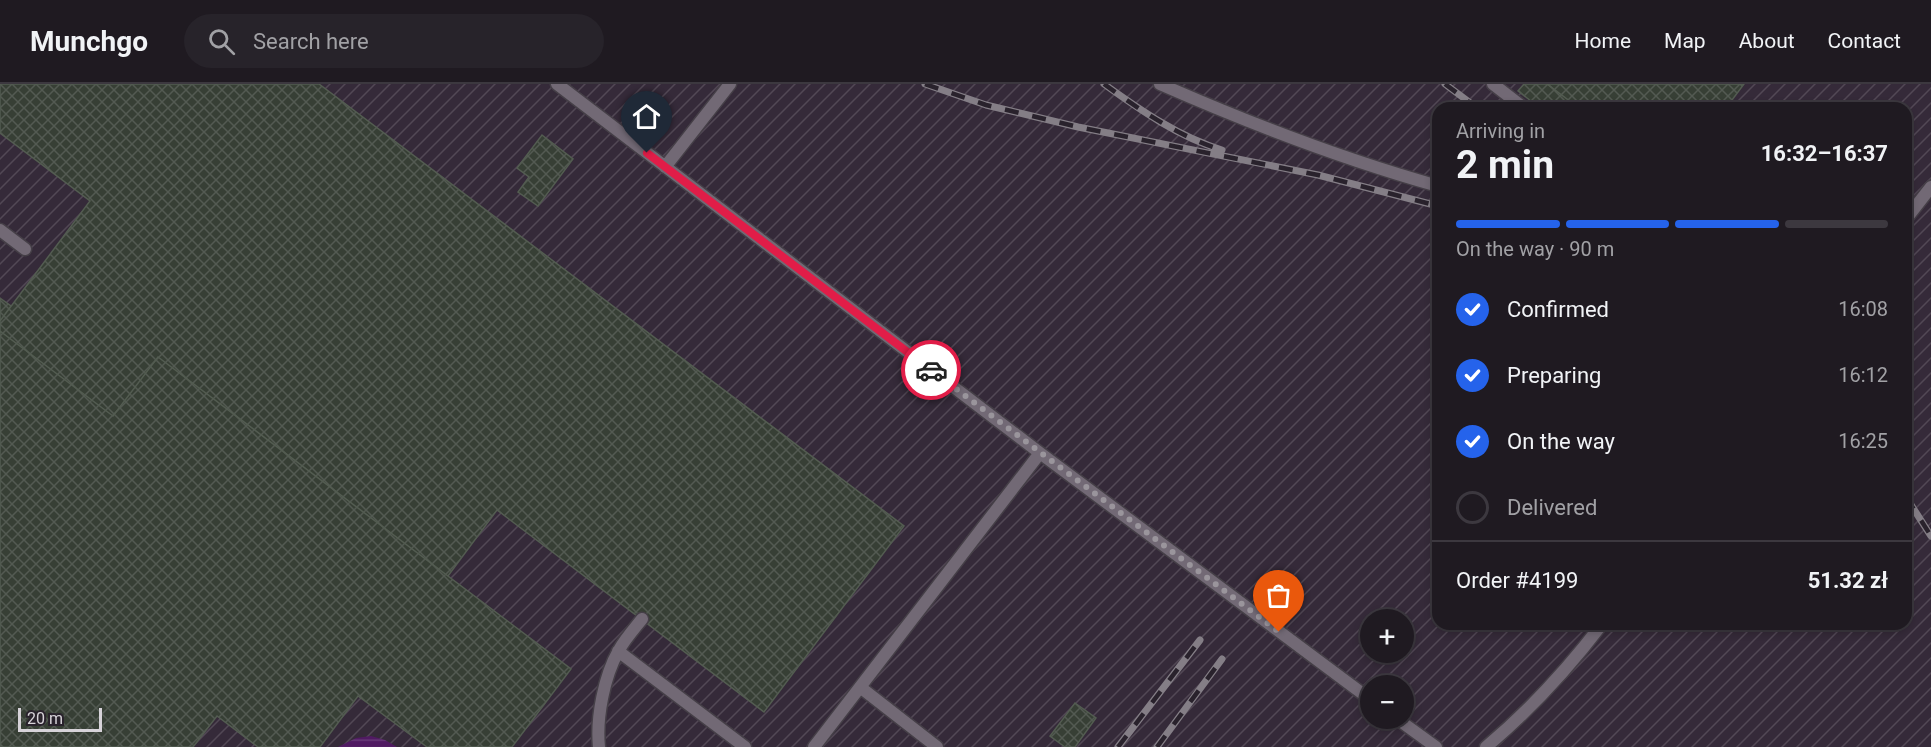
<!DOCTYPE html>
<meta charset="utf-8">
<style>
body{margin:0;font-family:Roboto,sans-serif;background:#27232a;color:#f1f3f6;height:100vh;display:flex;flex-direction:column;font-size:22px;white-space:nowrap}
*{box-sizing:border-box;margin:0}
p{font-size:20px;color:#a1a1a5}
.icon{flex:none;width:33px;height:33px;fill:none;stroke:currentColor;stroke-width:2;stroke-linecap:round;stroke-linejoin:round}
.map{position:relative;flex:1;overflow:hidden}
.side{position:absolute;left:1432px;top:18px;width:480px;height:528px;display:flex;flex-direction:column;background:#1f1a21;border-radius:18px;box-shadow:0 3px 9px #0003,0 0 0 2px #3c383f}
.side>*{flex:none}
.fabs{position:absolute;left:1360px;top:525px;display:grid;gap:12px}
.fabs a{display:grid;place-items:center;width:54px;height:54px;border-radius:50%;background:#1f1a21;box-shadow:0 3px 9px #0003,0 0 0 2px #3c383f;font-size:30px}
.scale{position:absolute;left:18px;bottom:15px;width:84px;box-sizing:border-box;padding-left:6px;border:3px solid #d7d3d9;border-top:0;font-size:16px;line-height:21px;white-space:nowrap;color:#d7d3d9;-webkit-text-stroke:4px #29222c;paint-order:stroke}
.pin{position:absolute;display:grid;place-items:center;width:51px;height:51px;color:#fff;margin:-62px -26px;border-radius:50% 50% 50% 0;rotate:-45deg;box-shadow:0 0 6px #0007}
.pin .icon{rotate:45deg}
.courier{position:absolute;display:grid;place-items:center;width:60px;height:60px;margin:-30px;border:4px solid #e11d48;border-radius:50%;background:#fff;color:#222;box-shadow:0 2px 8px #0007}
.headline em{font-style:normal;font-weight:700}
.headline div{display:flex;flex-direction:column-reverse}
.headline{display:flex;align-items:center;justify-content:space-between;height:102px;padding:0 24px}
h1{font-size:39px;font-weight:700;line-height:45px}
.bar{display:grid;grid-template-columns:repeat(4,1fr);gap:9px 6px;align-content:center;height:72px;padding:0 24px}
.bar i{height:8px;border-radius:4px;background:#3c383f}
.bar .active{background:#2563eb}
.bar p{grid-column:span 4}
.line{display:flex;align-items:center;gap:15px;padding:0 24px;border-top:2px solid #3c383f}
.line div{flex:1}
ol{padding:0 24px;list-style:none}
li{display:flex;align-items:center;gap:18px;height:66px}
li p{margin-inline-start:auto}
li .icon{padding:6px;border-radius:50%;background:#2563eb;color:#fff;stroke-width:4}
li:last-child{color:#a1a1a5}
li i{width:33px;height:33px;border:3px solid #3c383f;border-radius:50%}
header{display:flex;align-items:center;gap:36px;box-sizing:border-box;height:84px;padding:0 30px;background:#1f1a21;border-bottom:2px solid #3c383f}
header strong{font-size:28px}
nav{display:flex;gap:33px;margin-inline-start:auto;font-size:21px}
.search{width:420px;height:54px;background:#27232a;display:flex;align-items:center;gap:15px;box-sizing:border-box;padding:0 21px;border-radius:33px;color:#a1a1a5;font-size:22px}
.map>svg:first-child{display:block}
</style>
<header>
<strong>Munchgo</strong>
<div class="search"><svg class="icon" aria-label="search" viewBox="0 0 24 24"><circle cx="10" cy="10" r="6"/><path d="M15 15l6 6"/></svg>Search here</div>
<nav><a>Home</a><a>Map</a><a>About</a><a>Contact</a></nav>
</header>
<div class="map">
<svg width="1931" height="663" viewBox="0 0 1931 663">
<defs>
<pattern id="industrial-furrows" width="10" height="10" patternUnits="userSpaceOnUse" patternTransform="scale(1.5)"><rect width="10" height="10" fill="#352a39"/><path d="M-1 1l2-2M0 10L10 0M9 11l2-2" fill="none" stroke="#524855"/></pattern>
<pattern id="water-rules" width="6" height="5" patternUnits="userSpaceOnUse" patternTransform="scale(1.5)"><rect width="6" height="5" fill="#501a62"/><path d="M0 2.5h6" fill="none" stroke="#683a78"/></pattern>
<pattern id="building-cross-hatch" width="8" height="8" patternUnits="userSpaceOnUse" patternTransform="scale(1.5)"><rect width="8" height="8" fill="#373f35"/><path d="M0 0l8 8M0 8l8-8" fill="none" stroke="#535a52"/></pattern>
</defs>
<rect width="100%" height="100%" fill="#29222c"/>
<!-- industrial -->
<path fill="url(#industrial-furrows)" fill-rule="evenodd" d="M 0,0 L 1931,0 L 1931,663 L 0,663 ZM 1438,24 L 1906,24 L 1906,540 L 1438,540 ZM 1371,536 L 1404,536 L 1404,568 L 1371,568 ZM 1371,602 L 1404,602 L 1404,634 L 1371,634 Z"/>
<!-- water -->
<path fill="url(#water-rules)" d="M 371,652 L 385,656 L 397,663 L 338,663 L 356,654 Z"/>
<!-- building -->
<path fill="url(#building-cross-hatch)" stroke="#535c51" stroke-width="1.5" d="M 0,0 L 319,0 L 904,442 L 764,628 L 497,426 L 448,492 L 158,273 L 113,332 L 0,247 L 0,237 L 90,117 L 0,49 Z
M 1524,0 L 1547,0 L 1579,24 L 1540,24 L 1518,7 Z
M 1547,0 L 1744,0 L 1726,24 L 1579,24 Z
M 542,51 L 573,75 L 538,122 L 518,108 L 529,93 L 517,84 Z
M 0,214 L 11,222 L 0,237 Z
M 0,247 L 113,332 L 158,273 L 571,585 L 512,663 L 427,663 L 358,612 L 320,663 L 258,663 L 217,632 L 193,663 L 0,663 Z
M 1075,619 L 1096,634 L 1075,663 L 1065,663 L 1050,652 Z"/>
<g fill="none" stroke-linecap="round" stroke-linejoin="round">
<defs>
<path id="service" d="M 557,0 L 1040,369 L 1371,616
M 1160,0 C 1251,40 1342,75 1438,102
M 1493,0 L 1524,24
M 665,83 L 730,0
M 1906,135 L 1931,103
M 0,146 L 25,165
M 618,567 L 745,663
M 860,603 L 937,663
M 1396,634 L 1436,663
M 599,663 C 596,634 604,592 619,566 C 625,555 634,545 642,535
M 814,663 L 1040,369
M 1486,663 C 1530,626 1567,586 1602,540"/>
</defs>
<!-- service casing -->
<use href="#service" stroke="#453f47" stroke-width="15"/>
<!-- service -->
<use href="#service" stroke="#726975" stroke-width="12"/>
<defs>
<path id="rail" d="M 925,0 L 986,21 L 1078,43 L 1318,91 L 1438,122
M 1104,0 C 1140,26 1179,53 1222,66
M 1445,0 L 1477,24
M 1906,413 L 1931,452
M 1118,663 L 1200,556
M 1157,663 L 1222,575"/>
</defs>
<!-- rail casing -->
<use href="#rail" stroke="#847e86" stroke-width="7"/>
<!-- rail -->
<use href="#rail" stroke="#29222c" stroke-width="4.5" stroke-dasharray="14" stroke-linecap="butt"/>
</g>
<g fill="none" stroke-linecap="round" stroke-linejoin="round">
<!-- done -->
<path stroke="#9a959c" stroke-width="6" stroke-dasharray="0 10.8" d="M 931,286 L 1279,548"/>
<!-- route -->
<path stroke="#e11d48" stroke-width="8" d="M 647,69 L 931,286"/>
</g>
</svg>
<div class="fabs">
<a>+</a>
<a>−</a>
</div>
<div class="scale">20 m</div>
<div class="pin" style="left:1279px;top:548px;background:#ea580c"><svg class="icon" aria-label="bag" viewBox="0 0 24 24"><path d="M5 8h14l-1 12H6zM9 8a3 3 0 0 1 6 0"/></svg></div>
<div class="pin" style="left:647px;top:69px;background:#1f2937"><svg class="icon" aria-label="home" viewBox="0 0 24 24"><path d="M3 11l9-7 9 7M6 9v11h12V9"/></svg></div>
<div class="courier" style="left:931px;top:286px"><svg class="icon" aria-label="car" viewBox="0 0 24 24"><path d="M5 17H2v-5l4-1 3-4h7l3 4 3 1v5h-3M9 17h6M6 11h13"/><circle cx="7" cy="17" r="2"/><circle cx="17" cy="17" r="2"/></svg></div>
<section class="side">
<div class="headline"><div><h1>2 min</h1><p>Arriving in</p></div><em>16:32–16:37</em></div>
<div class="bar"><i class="active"></i><i class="active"></i><i class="active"></i><i></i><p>On the way · 90 m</p></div>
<ol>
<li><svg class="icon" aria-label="check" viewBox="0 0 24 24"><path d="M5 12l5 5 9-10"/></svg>Confirmed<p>16:08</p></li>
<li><svg class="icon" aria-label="check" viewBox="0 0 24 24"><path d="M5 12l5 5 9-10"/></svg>Preparing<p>16:12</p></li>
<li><svg class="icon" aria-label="check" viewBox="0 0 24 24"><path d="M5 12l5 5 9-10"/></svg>On the way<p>16:25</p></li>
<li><i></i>Delivered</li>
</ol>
<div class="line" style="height:78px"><div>Order #4199</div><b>51.32 zł</b></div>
</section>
</div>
